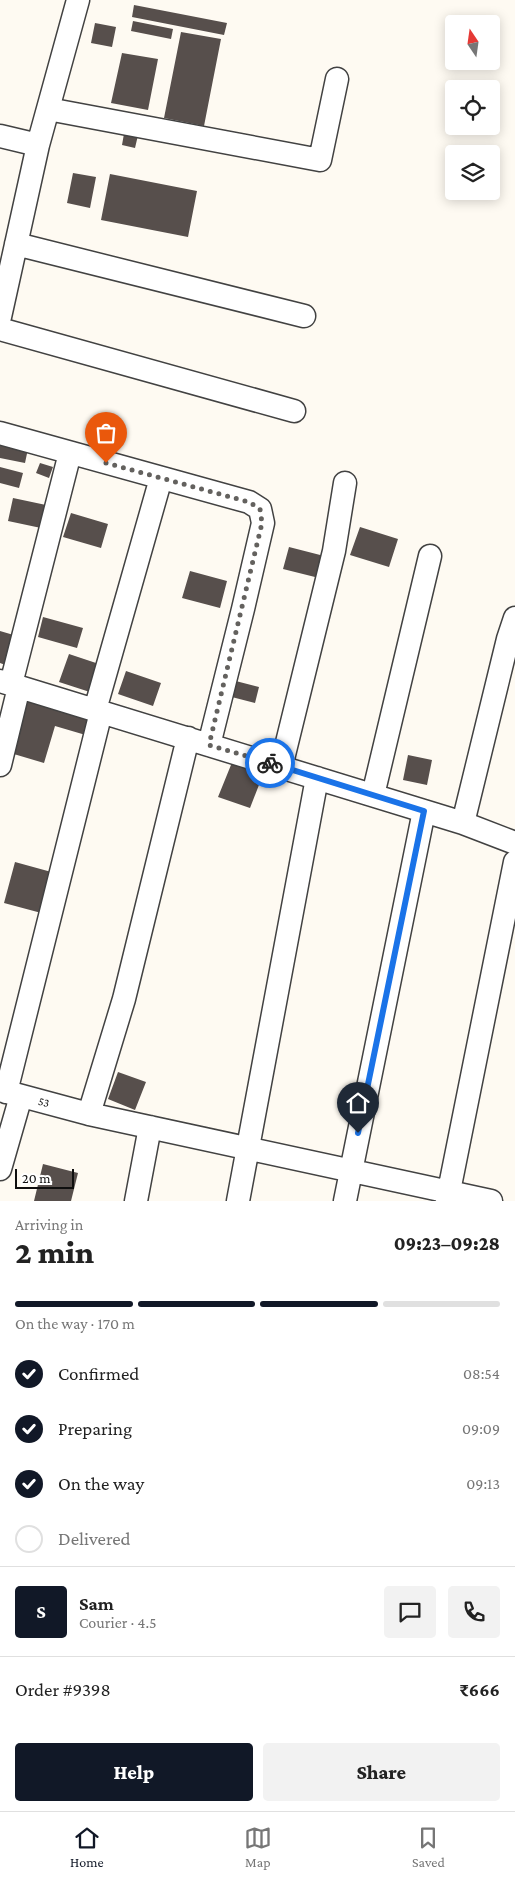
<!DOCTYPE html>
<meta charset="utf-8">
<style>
body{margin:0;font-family:"Crimson Pro",serif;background:#f2f2f2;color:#222;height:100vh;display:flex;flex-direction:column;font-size:19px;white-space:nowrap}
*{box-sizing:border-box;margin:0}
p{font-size:16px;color:#767676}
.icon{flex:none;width:28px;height:28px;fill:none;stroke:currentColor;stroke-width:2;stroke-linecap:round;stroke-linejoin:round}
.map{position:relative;height:1201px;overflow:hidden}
.drawer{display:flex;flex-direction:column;background:#fff;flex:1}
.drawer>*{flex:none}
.needle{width:32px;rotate:347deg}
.buttons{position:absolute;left:445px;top:15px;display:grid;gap:10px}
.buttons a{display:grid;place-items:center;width:55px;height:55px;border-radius:5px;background:#fff;box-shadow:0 2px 12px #0003;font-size:25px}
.scale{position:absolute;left:15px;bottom:12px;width:59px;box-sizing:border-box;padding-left:5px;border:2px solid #0f0f0f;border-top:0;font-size:14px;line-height:18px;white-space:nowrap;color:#0f0f0f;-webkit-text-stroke:4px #fff;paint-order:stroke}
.pin{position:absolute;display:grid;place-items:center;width:42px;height:42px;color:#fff;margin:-51px -21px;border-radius:50% 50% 50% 0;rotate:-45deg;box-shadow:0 0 5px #0007}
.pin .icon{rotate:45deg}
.courier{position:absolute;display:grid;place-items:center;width:50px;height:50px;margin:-25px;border:4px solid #1a73e8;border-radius:50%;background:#fff;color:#222;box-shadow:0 1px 6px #0007}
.head em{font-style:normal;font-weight:800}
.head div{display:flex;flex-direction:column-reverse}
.head{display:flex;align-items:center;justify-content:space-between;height:85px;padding:0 15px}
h1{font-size:32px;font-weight:800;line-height:38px}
.bar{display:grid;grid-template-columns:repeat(4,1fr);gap:8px 5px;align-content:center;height:60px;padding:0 15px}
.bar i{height:6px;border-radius:4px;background:#e0e0e0}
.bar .current{background:#111827}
.bar p{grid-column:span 4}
.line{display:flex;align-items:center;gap:12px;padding:0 15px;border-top:1px solid #e0e0e0}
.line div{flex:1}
.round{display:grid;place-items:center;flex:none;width:52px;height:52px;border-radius:5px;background:#f2f2f2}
ol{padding:0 15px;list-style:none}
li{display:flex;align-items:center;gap:15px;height:55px}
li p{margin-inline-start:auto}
li .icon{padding:5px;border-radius:50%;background:#111827;color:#fff;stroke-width:4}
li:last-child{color:#767676}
li i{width:28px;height:28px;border:2px solid #e0e0e0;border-radius:50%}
.action{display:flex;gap:10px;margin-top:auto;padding:10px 15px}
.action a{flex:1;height:58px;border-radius:5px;background:#111827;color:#fff;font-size:20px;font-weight:800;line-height:58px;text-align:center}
.action a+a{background:#f2f2f2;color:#222}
.dock{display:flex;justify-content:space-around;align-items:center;height:70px;border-top:1px solid #e0e0e0;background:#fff;font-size:14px;color:#767676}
.dock a{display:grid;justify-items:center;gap:2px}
.dock .current{color:#111827}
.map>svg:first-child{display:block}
</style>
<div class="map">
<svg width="515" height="1201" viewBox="0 0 515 1201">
<rect width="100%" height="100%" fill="#fefaf2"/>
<!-- building -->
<path fill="#574f4c" d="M 134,5 L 227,23 L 224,35 L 132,17 Z
M 133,21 L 173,29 L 171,39 L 131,31 Z
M 95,23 L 116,27 L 112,47 L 91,43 Z
M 181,32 L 221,39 L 204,126 L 164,118 Z
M 122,53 L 158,59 L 148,110 L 111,103 Z
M 125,128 L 139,131 L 135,148 L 122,145 Z
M 73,173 L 96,177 L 90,208 L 67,203 Z
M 110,174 L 197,191 L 188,237 L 101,220 Z
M 0,438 L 29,444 L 25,463 L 0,458 Z
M 40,463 L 53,467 L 49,478 L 36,473 Z
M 0,467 L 23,473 L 19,488 L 0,483 Z
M 13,498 L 46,505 L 41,528 L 8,521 Z
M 71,513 L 108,524 L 101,548 L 63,537 Z
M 360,527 L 398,539 L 389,567 L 350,555 Z
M 289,547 L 328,557 L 323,579 L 283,569 Z
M 190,571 L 227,581 L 220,608 L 182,598 Z
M 43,617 L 83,628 L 77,648 L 38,637 Z
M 0,631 L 17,636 L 8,666 L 0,663 Z
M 69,654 L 105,666 L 96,694 L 59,682 Z
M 126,671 L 161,683 L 153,706 L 118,694 Z
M 228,679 L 259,687 L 255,703 L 224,695 Z
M 22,697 L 94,718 L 89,736 L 55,726 L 44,763 L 7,752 Z
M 408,755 L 432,760 L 427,785 L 403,780 Z
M 233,760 L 264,772 L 250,808 L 218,797 Z
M 15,862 L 55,873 L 45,914 L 4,903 Z
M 118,1072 L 146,1082 L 135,1110 L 108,1099 Z
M 43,1164 L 78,1173 L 71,1201 L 34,1201 Z"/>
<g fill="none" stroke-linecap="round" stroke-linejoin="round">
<defs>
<path id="minor" d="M 48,109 L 320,160 L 337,79
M 0,136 L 38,145
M 16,244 L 304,316
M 0,317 L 38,145 L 78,0
M 0,329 L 294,411
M 0,433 L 249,502 L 260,509 L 263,523 L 243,609 L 209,745
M 0,681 L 463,823 L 515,843
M 11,684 L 70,453
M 95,710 L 161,478
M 0,765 L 19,687
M 281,767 L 334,551 L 345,483
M 373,795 L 430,556
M 463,823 L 508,639 L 515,618
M 0,1090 L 89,1114 L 491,1201
M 6,1092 L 101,712
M 89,1114 L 124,999 L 188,738
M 0,1169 L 21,1096
M 136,1201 L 150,1127
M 238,1201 L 317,778
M 345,1201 L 424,811
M 447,1201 L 515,862"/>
</defs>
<!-- minor casing -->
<use href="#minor" stroke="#424242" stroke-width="25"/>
<!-- minor -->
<use href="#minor" stroke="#fff" stroke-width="22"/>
</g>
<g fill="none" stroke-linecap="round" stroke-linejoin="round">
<!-- done -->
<path stroke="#63615e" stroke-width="5" stroke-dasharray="0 9" d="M 106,463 L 249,502 L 260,509 L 262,523 L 209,745 L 270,763"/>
<!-- route -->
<path stroke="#1a73e8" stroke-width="6" d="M 270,763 L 424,811 L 358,1133"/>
</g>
<g text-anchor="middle" stroke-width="5" stroke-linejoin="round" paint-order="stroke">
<!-- street labels -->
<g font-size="12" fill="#0f0f0f" stroke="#fff">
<text transform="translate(44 1102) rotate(15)" y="4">53</text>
</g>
</g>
</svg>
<div class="buttons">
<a><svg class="needle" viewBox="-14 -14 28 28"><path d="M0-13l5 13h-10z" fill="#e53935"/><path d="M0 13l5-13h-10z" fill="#767676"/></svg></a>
<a><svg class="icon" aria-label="locate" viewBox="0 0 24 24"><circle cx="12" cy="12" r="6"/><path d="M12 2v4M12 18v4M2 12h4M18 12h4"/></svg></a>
<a><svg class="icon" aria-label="layers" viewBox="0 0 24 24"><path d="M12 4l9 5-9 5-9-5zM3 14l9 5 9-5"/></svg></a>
</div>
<div class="scale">20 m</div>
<div class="pin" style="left:106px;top:463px;background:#ea580c"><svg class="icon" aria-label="bag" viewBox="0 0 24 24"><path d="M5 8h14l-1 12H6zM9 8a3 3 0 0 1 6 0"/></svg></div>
<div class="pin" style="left:358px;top:1133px;background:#1f2937"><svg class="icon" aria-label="home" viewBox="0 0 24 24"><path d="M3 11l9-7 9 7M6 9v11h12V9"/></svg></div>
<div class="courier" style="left:270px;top:763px"><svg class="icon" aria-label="bike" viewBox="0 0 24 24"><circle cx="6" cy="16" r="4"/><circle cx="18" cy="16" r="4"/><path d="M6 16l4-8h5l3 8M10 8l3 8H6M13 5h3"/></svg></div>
</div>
<section class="drawer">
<div class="head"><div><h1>2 min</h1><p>Arriving in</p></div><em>09:23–09:28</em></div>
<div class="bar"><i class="current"></i><i class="current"></i><i class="current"></i><i></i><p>On the way · 170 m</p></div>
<ol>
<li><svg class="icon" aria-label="check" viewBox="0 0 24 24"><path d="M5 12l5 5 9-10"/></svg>Confirmed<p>08:54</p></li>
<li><svg class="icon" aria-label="check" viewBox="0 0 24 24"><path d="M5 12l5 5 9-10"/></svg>Preparing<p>09:09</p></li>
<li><svg class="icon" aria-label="check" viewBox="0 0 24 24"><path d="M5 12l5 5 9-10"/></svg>On the way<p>09:13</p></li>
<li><i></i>Delivered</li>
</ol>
<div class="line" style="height:90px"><b class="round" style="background:#111827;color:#fff">S</b><div><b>Sam</b><p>Courier · 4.5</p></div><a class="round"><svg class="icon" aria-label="chat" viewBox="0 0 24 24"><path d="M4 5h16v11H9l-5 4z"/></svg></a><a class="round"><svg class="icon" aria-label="phone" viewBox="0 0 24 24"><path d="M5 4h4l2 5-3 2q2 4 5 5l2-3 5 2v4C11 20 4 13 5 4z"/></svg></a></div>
<div class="line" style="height:65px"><div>Order #9398</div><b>₹666</b></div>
<div class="action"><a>Help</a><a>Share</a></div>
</section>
<nav class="dock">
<a class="current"><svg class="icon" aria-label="home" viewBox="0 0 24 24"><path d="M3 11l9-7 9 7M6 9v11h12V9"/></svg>Home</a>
<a><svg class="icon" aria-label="map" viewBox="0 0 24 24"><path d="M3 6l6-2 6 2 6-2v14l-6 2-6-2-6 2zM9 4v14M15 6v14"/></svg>Map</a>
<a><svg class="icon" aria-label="saved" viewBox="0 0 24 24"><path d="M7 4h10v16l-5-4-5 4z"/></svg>Saved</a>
</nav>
